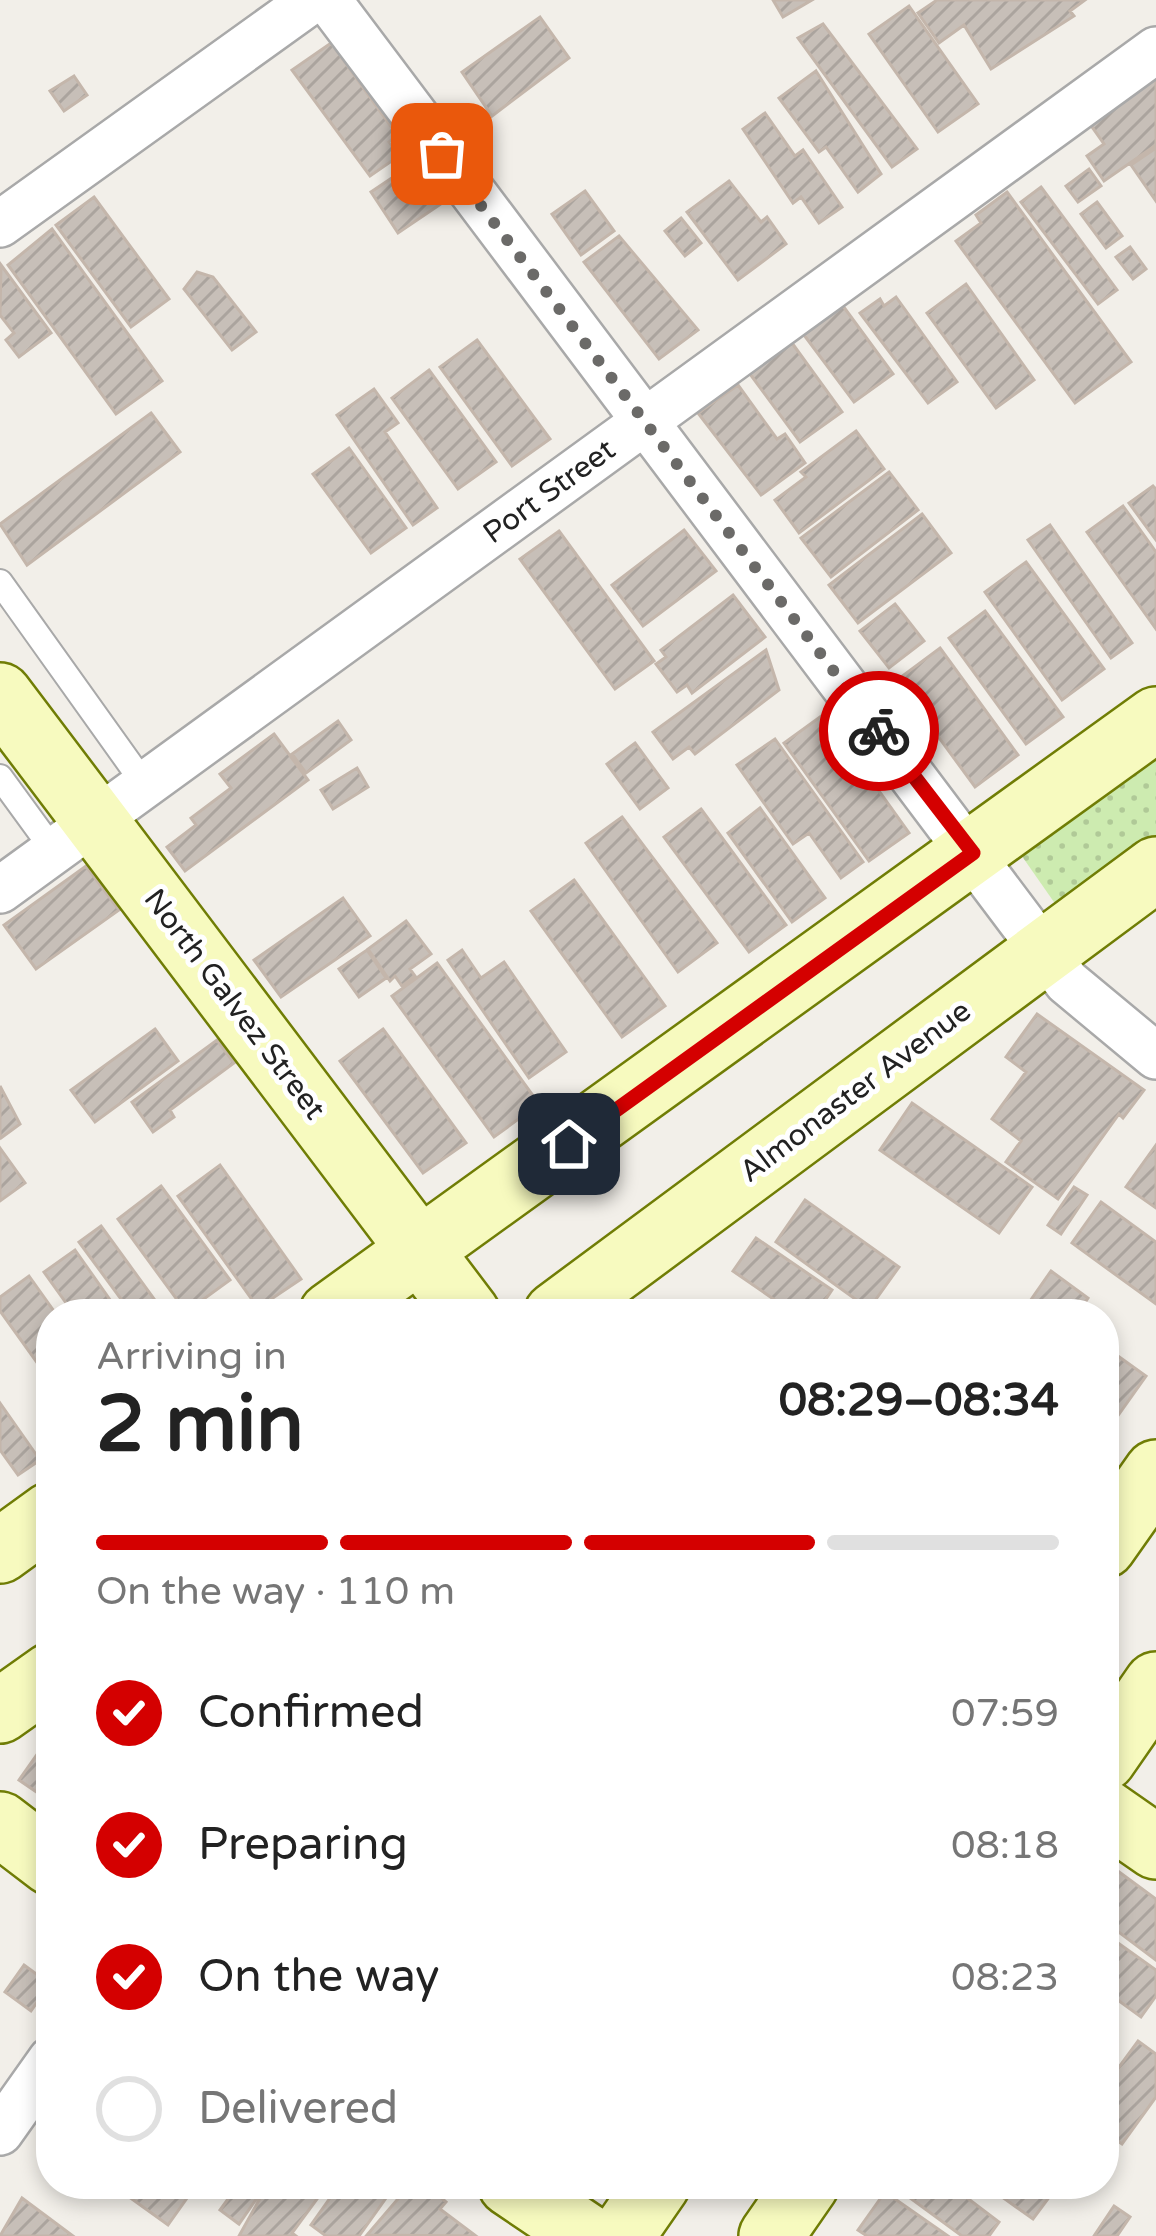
<!DOCTYPE html>
<meta charset="utf-8">
<style>
body{margin:0;font-family:"Varela Round",sans-serif;background:#f6f6f6;color:#222;height:100vh;display:flex;flex-direction:column;font-size:45px;white-space:nowrap}
*{box-sizing:border-box;margin:0}
p{font-size:39px;color:#767676}
.icon{flex:none;width:66px;height:66px;fill:none;stroke:currentColor;stroke-width:2;stroke-linecap:round;stroke-linejoin:round}
.map{position:relative;flex:1;overflow:hidden}
.sheet{position:absolute;left:36px;top:1299px;width:1083px;height:900px;display:flex;flex-direction:column;background:#fff;border-radius:48px;box-shadow:0 6px 18px #0003}
.sheet>*{flex:none}
.pin{position:absolute;display:grid;place-items:center;width:102px;height:102px;color:#fff;margin:-51px;border-radius:24px;box-shadow:0 6px 18px #0006}
.courier{position:absolute;display:grid;place-items:center;width:120px;height:120px;margin:-60px;border:9px solid #d40000;border-radius:50%;background:#fff;color:#222;box-shadow:0 3px 15px #0007}
.summary em{font-style:normal;font-weight:700}
.summary div{display:flex;flex-direction:column-reverse}
.summary{display:flex;align-items:center;justify-content:space-between;height:204px;padding:0 60px}
h1{font-size:78px;font-weight:700;line-height:90px}
.bar{display:grid;grid-template-columns:repeat(4,1fr);gap:18px 12px;align-content:center;height:144px;padding:0 60px}
.bar i{height:15px;border-radius:9px;background:#e0e0e0}
.bar .selected{background:#d40000}
.bar p{grid-column:span 4}
ol{padding:0 60px;list-style:none}
li{display:flex;align-items:center;gap:36px;height:132px}
li p{margin-inline-start:auto}
li .icon{padding:12px;border-radius:50%;background:#d40000;color:#fff;stroke-width:4}
li:last-child{color:#767676}
li i{width:66px;height:66px;border:6px solid #e0e0e0;border-radius:50%}
.map>svg:first-child{display:block}
</style>
<div class="map">
<svg width="1156" height="2236" viewBox="0 0 1156 2236">
<defs>
<pattern id="grass-dots" width="8" height="8" patternUnits="userSpaceOnUse" patternTransform="scale(3)"><rect width="8" height="8" fill="#cdebb0"/><path d="M2 2h.1M6 6h.1" fill="none" stroke="#b0c997" stroke-width="1.8" stroke-linecap="round"/></pattern>
<pattern id="building-hatch" width="6" height="6" patternUnits="userSpaceOnUse" patternTransform="scale(3)"><rect width="6" height="6" fill="#c7bfb8"/><path d="M-1 1l2-2M0 6l6-6M5 7l2-2" fill="none" stroke="#aba49e"/></pattern>
</defs>
<rect width="100%" height="100%" fill="#f2efe9"/>
<!-- grass -->
<path fill="url(#grass-dots)" d="M 1156,749 L 1156,852 L 1063,915 L 1019,852 Z"/>
<!-- building -->
<path fill="url(#building-hatch)" stroke="#c4b6ab" stroke-width="3" d="M 773,0 L 812,0 L 783,17 Z
M 937,0 L 1085,0 L 1070,11 L 1074,16 L 991,69 L 964,25 L 939,43 L 918,13 Z
M 909,6 L 978,104 L 938,132 L 869,34 Z
M 540,17 L 569,58 L 492,116 L 462,72 Z
M 823,24 L 917,149 L 892,167 L 798,38 Z
M 331,43 L 397,135 L 389,142 L 399,156 L 370,176 L 292,70 Z
M 816,71 L 881,174 L 858,192 L 826,147 L 819,152 L 779,98 Z
M 74,76 L 87,95 L 64,111 L 50,91 Z
M 1156,77 L 1156,145 L 1104,181 L 1087,156 L 1104,144 L 1090,124 Z
M 765,113 L 795,156 L 803,150 L 842,207 L 819,223 L 801,197 L 793,203 L 743,129 Z
M 1156,148 L 1156,201 L 1131,165 Z
M 417,161 L 445,201 L 398,233 L 371,192 Z
M 1089,169 L 1101,186 L 1078,202 L 1066,186 Z
M 729,181 L 761,222 L 767,217 L 786,244 L 738,280 L 687,212 Z
M 1041,187 L 1117,290 L 1098,304 L 1021,202 Z
M 585,191 L 614,231 L 581,255 L 552,214 Z
M 1007,192 L 1131,362 L 1075,403 L 956,241 L 981,223 L 976,215 Z
M 94,197 L 169,299 L 131,327 L 56,225 Z
M 1097,202 L 1122,236 L 1106,248 L 1081,214 Z
M 681,218 L 701,243 L 685,256 L 665,231 Z
M 52,229 L 162,381 L 116,414 L 8,265 Z
M 619,236 L 698,330 L 659,359 L 584,262 Z
M 1130,247 L 1146,269 L 1133,279 L 1116,257 Z
M 1,265 L 51,333 L 19,357 L 6,340 L 14,333 L 0,315 Z
M 197,272 L 213,277 L 256,332 L 232,350 L 184,289 Z
M 966,284 L 1034,380 L 996,408 L 927,313 Z
M 896,297 L 957,382 L 928,403 L 860,313 L 880,299 L 884,306 Z
M 843,306 L 893,374 L 854,402 L 804,335 Z
M 477,340 L 550,439 L 512,466 L 440,367 Z
M 792,343 L 842,412 L 800,442 L 750,374 Z
M 429,370 L 496,462 L 458,489 L 392,398 Z
M 738,385 L 777,439 L 785,434 L 805,463 L 761,495 L 698,413 Z
M 374,389 L 398,423 L 385,432 L 437,508 L 413,525 L 337,415 Z
M 151,413 L 180,452 L 27,565 L 0,524 Z
M 856,431 L 884,469 L 799,533 L 775,500 L 806,477 L 801,472 Z
M 349,448 L 406,528 L 371,553 L 313,474 Z
M 889,472 L 918,510 L 831,577 L 801,538 Z
M 1153,486 L 1156,489 L 1156,540 L 1129,503 Z
M 1123,506 L 1156,552 L 1156,629 L 1087,532 Z
M 922,514 L 951,553 L 858,623 L 829,585 Z
M 1050,525 L 1132,643 L 1111,658 L 1028,540 Z
M 684,530 L 716,571 L 643,626 L 612,585 Z
M 559,531 L 654,661 L 615,689 L 520,559 Z
M 1026,562 L 1104,669 L 1062,700 L 985,592 Z
M 733,595 L 765,637 L 692,693 L 687,685 L 677,692 L 656,664 L 666,657 L 661,650 Z
M 895,604 L 924,641 L 889,668 L 860,631 Z
M 985,611 L 1063,717 L 1026,744 L 949,638 Z
M 940,648 L 1018,755 L 975,787 L 897,680 Z
M 766,650 L 779,690 L 695,754 L 689,747 L 673,759 L 653,732 Z
M 824,714 L 909,833 L 869,861 L 784,743 Z
M 338,721 L 351,740 L 306,773 L 292,754 Z
M 274,734 L 308,780 L 185,871 L 167,847 L 196,825 L 191,818 L 231,788 L 220,774 Z
M 775,739 L 863,862 L 841,878 L 809,833 L 793,844 L 737,765 Z
M 635,743 L 668,788 L 640,809 L 607,764 Z
M 357,768 L 368,787 L 333,809 L 321,790 Z
M 760,808 L 825,898 L 792,922 L 728,833 Z
M 701,809 L 786,925 L 749,952 L 664,837 Z
M 622,817 L 717,943 L 678,972 L 586,843 Z
M 86,866 L 119,910 L 36,969 L 4,925 Z
M 574,880 L 665,1006 L 622,1037 L 531,911 Z
M 343,898 L 370,936 L 281,997 L 254,960 Z
M 406,921 L 431,954 L 410,969 L 415,976 L 402,986 L 395,976 L 390,981 L 368,949 Z
M 367,950 L 386,978 L 359,997 L 339,969 Z
M 462,950 L 481,978 L 504,962 L 566,1052 L 529,1078 L 448,960 Z
M 437,963 L 539,1104 L 494,1137 L 392,996 Z
M 1037,1014 L 1144,1090 L 1123,1118 L 1119,1114 L 1058,1199 L 1006,1162 L 1021,1141 L 992,1119 L 1026,1072 L 1006,1057 Z
M 155,1029 L 178,1061 L 95,1122 L 71,1090 Z
M 383,1029 L 466,1143 L 423,1173 L 340,1061 Z
M 217,1040 L 234,1063 L 170,1110 L 174,1117 L 153,1132 L 132,1102 Z
M 0,1086 L 20,1124 L 1,1138 L 0,1136 Z
M 912,1103 L 1032,1187 L 999,1233 L 880,1150 Z
M 1156,1145 L 1156,1208 L 1126,1187 Z
M 0,1148 L 25,1183 L 0,1201 Z
M 220,1165 L 301,1279 L 258,1308 L 178,1196 Z
M 161,1186 L 230,1280 L 186,1312 L 118,1219 Z
M 1074,1187 L 1087,1195 L 1061,1234 L 1048,1225 Z
M 805,1200 L 899,1267 L 869,1309 L 776,1242 Z
M 1101,1202 L 1156,1242 L 1156,1304 L 1072,1243 Z
M 101,1226 L 165,1314 L 132,1314 L 79,1242 Z
M 756,1238 L 832,1290 L 816,1314 L 795,1314 L 733,1271 Z
M 75,1250 L 120,1314 L 74,1314 L 44,1272 Z
M 1051,1271 L 1088,1298 L 1077,1314 L 1021,1314 Z
M 29,1276 L 56,1314 L 51,1314 L 51,1382 L 0,1311 L 0,1297 Z
M 1104,1346 L 1146,1376 L 1117,1417 L 1104,1408 Z
M 0,1403 L 40,1460 L 18,1475 L 0,1450 Z
M 50,1736 L 51,1737 L 51,1802 L 19,1780 Z
M 1111,1866 L 1156,1899 L 1156,1960 L 1104,1921 L 1104,1875 Z
M 1104,1933 L 1156,1970 L 1156,1996 L 1141,2017 L 1104,1990 Z
M 24,1965 L 50,1984 L 31,2011 L 5,1992 Z
M 1138,2041 L 1156,2054 L 1156,2097 L 1122,2144 L 1104,2132 L 1104,2067 L 1114,2074 Z
M 111,2184 L 197,2184 L 168,2225 Z
M 239,2184 L 259,2195 L 239,2224 L 220,2210 Z
M 268,2184 L 328,2184 L 292,2233 L 296,2236 L 239,2236 Z
M 340,2184 L 396,2184 L 359,2236 L 326,2236 L 311,2225 Z
M 891,2184 L 939,2184 L 951,2193 L 954,2188 L 999,2222 L 989,2236 L 962,2236 Z
M 984,2184 L 1059,2184 L 1033,2219 Z
M 409,2186 L 425,2197 L 431,2189 L 446,2202 L 440,2209 L 476,2236 L 367,2235 Z
M 885,2192 L 948,2236 L 867,2236 L 858,2230 Z
M 22,2198 L 73,2236 L 0,2236 Z
M 1114,2206 L 1130,2217 L 1117,2236 L 1094,2236 Z"/>
<g fill="none" stroke-linecap="round" stroke-linejoin="round">
<defs>
<path id="lane" d="M 0,582 L 145,785
M 0,777 L 54,851"/>
<path id="street" d="M 328,0 L 1067,982 L 1156,1056
M 0,224 L 312,0
M 0,890 L 1156,50
M 0,2132 L 51,2060"/>
<path id="secondary" d="M 0,695 L 468,1314
M 331,1314 L 1156,719
M 556,1314 L 1156,869
M 1104,1546 L 1156,1472
M 0,1551 L 51,1514
M 0,1711 L 51,1675
M 1104,1759 L 1156,1684
M 1104,1811 L 1156,1847
M 0,1824 L 51,1863
M 510,2184 L 587,2236
M 622,2236 L 658,2184
M 771,2236 L 807,2184"/>
</defs>
<!-- lane casing -->
<use href="#lane" stroke="#a9a9a9" stroke-width="28"/>
<!-- street casing -->
<use href="#street" stroke="#a9a9a9" stroke-width="50"/>
<!-- secondary casing -->
<use href="#secondary" stroke="#707d05" stroke-width="68"/>
<!-- lane -->
<use href="#lane" stroke="#fff" stroke-width="24"/>
<!-- street -->
<use href="#street" stroke="#fff" stroke-width="45"/>
<!-- secondary -->
<use href="#secondary" stroke="#f7fabf" stroke-width="63"/>
</g>
<g fill="none" stroke-linecap="round" stroke-linejoin="round">
<!-- done -->
<path stroke="#6b6a68" stroke-width="12" stroke-dasharray="0 21.6" d="M 442,154 L 879,731"/>
<!-- route -->
<path stroke="#d40000" stroke-width="15" d="M 569,1144 L 973,853 L 879,731"/>
</g>
<g text-anchor="middle" stroke-width="10" stroke-linejoin="round" paint-order="stroke">
<!-- street labels -->
<g font-size="30" fill="#222" stroke="#fff">
<text transform="translate(549 491) rotate(-36)" y="10">Port Street</text>
<text transform="translate(235 1004) rotate(53)" y="10">North Galvez Street</text>
<text transform="translate(855 1091) rotate(-37)" y="10">Almonaster Avenue</text>
</g>
</g>
</svg>
<div class="pin" style="left:442px;top:154px;background:#ea580c"><svg class="icon" aria-label="bag" viewBox="0 0 24 24"><path d="M5 8h14l-1 12H6zM9 8a3 3 0 0 1 6 0"/></svg></div>
<div class="pin" style="left:569px;top:1144px;background:#1f2937"><svg class="icon" aria-label="home" viewBox="0 0 24 24"><path d="M3 11l9-7 9 7M6 9v11h12V9"/></svg></div>
<div class="courier" style="left:879px;top:731px"><svg class="icon" aria-label="bike" viewBox="0 0 24 24"><circle cx="6" cy="16" r="4"/><circle cx="18" cy="16" r="4"/><path d="M6 16l4-8h5l3 8M10 8l3 8H6M13 5h3"/></svg></div>
<section class="sheet">
<div class="summary"><div><h1>2 min</h1><p>Arriving in</p></div><em>08:29–08:34</em></div>
<div class="bar"><i class="selected"></i><i class="selected"></i><i class="selected"></i><i></i><p>On the way · 110 m</p></div>
<ol>
<li><svg class="icon" aria-label="check" viewBox="0 0 24 24"><path d="M5 12l5 5 9-10"/></svg>Confirmed<p>07:59</p></li>
<li><svg class="icon" aria-label="check" viewBox="0 0 24 24"><path d="M5 12l5 5 9-10"/></svg>Preparing<p>08:18</p></li>
<li><svg class="icon" aria-label="check" viewBox="0 0 24 24"><path d="M5 12l5 5 9-10"/></svg>On the way<p>08:23</p></li>
<li><i></i>Delivered</li>
</ol>
</section>
</div>
